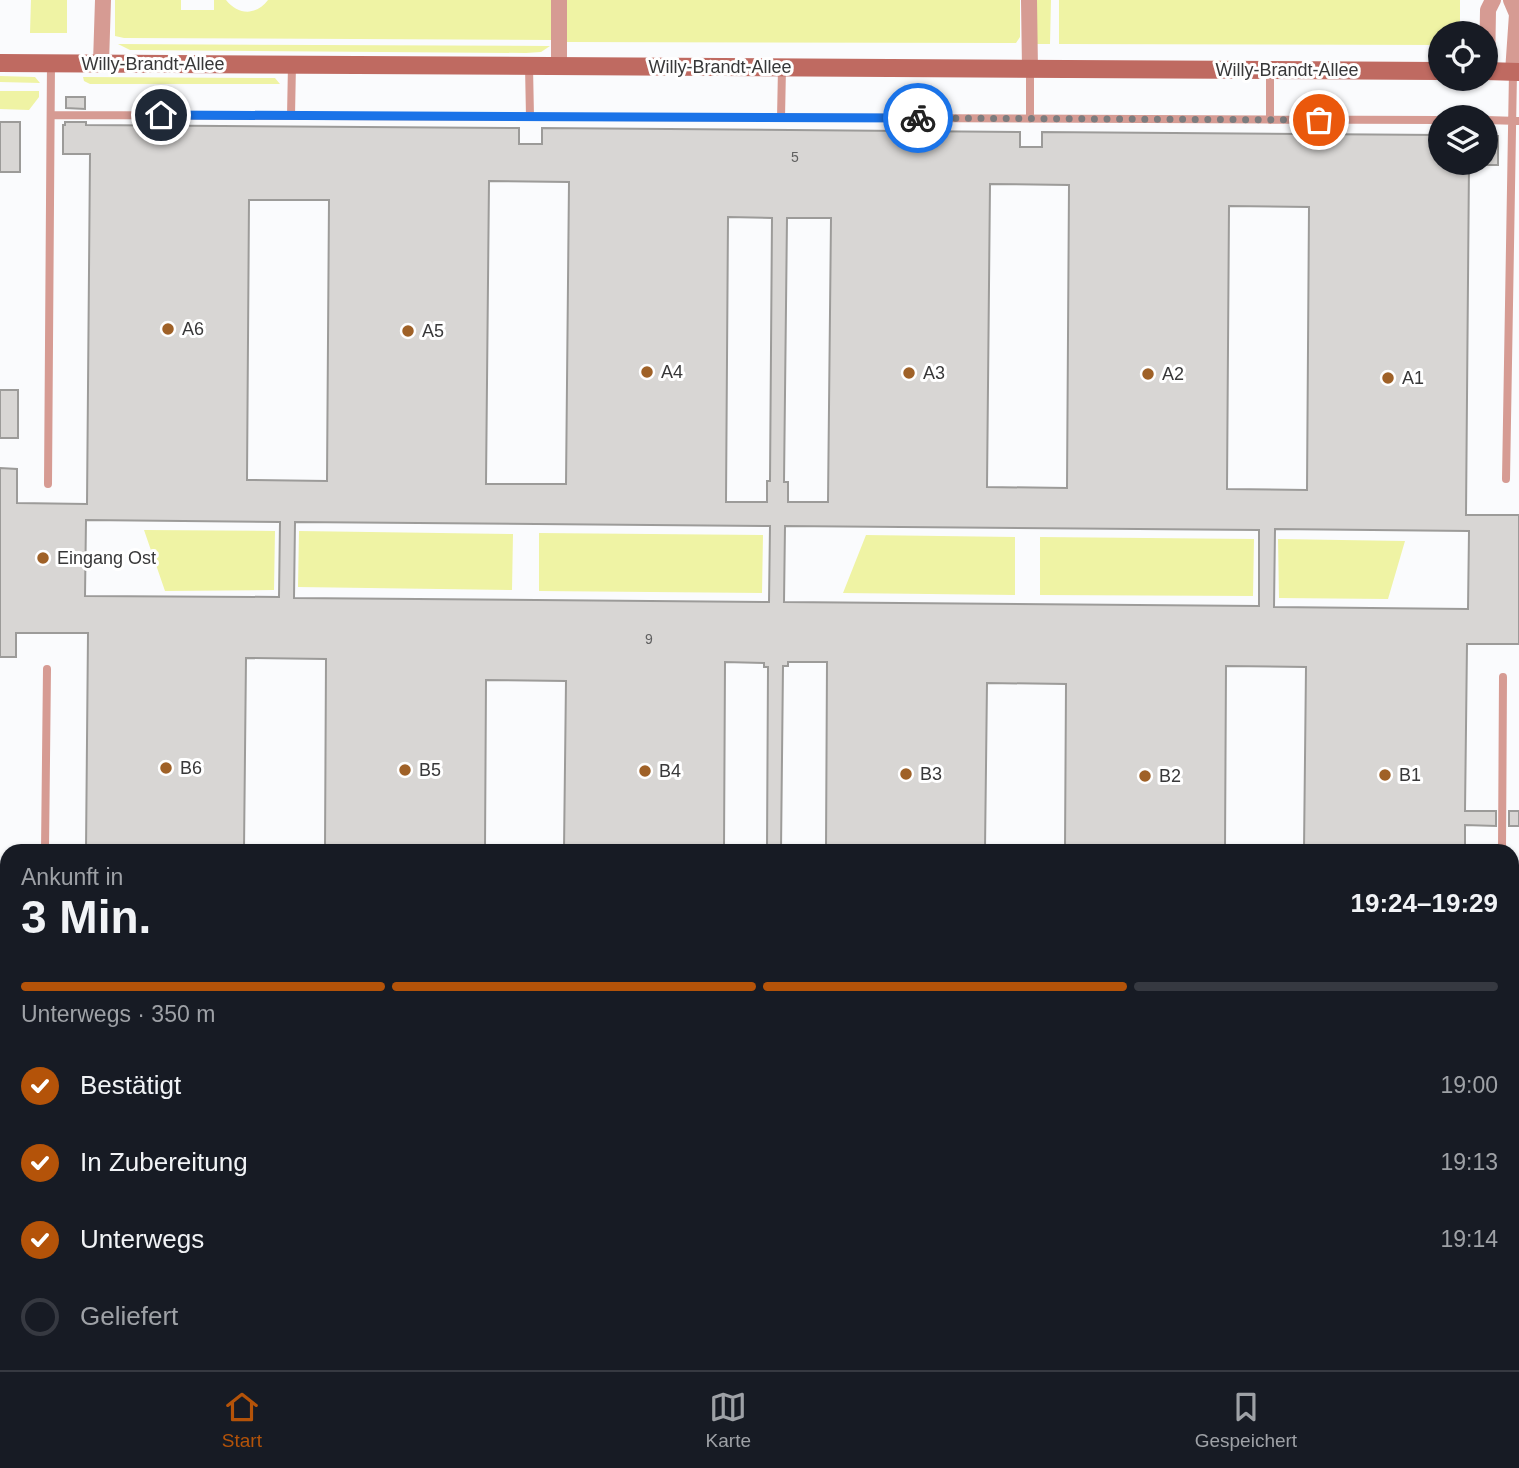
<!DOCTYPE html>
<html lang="de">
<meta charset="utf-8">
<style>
body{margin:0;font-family:Arial,sans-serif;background:#242831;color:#f1f3f6;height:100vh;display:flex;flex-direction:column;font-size:26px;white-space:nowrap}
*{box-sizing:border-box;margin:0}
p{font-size:23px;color:#9ea1a6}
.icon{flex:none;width:38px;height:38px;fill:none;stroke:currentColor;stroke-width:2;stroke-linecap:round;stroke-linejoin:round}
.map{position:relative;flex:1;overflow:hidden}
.side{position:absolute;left:0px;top:844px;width:1519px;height:527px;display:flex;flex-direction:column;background:#171b24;border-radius:21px 21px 0 0;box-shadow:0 2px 5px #0004}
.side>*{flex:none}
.fabs{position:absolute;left:1428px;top:21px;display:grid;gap:14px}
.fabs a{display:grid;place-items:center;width:70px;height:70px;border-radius:50%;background:#171b24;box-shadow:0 2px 5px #0004;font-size:35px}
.pin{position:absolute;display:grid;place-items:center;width:60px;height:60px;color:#fff;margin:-30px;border:4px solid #fff;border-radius:50%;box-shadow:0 2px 7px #0007}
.courier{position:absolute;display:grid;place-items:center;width:70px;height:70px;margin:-35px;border:5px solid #1a73e8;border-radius:50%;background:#fff;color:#222;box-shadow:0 2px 9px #0007}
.overview em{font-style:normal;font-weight:700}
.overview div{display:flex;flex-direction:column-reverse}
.overview{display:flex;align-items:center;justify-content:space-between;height:119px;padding:0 21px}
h1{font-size:46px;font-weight:700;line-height:52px}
.bar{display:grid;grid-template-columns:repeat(4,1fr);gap:10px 7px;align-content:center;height:84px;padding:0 21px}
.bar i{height:9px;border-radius:5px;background:#363941}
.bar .selected{background:#b45309}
.bar p{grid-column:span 4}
ol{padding:0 21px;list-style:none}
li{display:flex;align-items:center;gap:21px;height:77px}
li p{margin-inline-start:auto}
li .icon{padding:7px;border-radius:50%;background:#b45309;color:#fff;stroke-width:4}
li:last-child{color:#9ea1a6}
li i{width:38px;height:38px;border:4px solid #363941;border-radius:50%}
.menu{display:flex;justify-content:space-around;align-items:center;height:98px;border-top:2px solid #363941;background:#171b24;font-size:19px;color:#9ea1a6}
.menu a{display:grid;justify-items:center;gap:4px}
.menu .selected{color:#b45309}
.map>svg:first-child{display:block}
</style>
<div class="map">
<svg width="1519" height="1370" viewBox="0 0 1519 1370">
<rect width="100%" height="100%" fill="#fafbfd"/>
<!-- green -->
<path fill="#eff3a4" d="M 31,0 L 67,0 L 67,33 L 30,33 Z
M 115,0 L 181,0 L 181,10 L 214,10 L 214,0 L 226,0 C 238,15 256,16 268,0 L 552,0 L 552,40 L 124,38 L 115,36 Z
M 567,0 L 1020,0 L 1020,37 L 1016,43 L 567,42 Z
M 1036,0 L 1051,0 L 1050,44 L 1036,44 Z
M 1059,0 L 1460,0 L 1460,33 L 1440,33 L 1440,45 L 1059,44 Z
M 118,44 L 550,46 L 541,52 L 526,53 L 130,50 Z
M 0,76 L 35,77 L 40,83 L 0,82 Z
M 83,77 L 275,78 L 280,84 L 90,84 L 84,81 Z
M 0,91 L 39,91 L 39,97 L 29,110 L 0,109 Z
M 144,530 L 275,531 L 274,590 L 165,591 Z
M 299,531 L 513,534 L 512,590 L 298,587 Z
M 539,533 L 763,535 L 762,593 L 539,591 Z
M 866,535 L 1015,537 L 1015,595 L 843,593 Z
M 1040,537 L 1254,539 L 1253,596 L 1040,595 Z
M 1278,539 L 1405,541 L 1388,599 L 1279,598 Z"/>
<!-- building -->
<path fill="#d8d6d4" stroke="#9c9b99" stroke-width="2" fill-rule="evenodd" d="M 66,97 L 85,97 L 85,109 L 66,108 Z
M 0,122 L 20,122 L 20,172 L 0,172 Z
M 65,122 L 86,122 L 86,125 L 519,128 L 519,144 L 542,144 L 542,128 L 1020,132 L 1020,147 L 1042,147 L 1042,132 L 1440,135 L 1440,163 L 1469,163 L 1466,515 L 1519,515 L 1519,644 L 1467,644 L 1465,811 L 1496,811 L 1496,826 L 1465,825 L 1465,850 L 1304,850 L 1306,667 L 1226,666 L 1225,850 L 1065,850 L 1066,684 L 987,683 L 985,850 L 826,850 L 827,662 L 788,662 L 788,666 L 783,666 L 781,850 L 767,850 L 768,667 L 764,667 L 764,663 L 725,662 L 724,850 L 564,850 L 566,681 L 486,680 L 485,850 L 325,850 L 326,659 L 246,658 L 244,850 L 86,850 L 88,633 L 16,633 L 16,657 L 0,657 L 0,468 L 17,469 L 17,503 L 87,504 L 90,154 L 63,154 L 63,125 L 65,125 ZM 489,181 L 569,182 L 566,484 L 486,484 ZM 990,184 L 1069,185 L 1067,488 L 987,487 ZM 249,200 L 329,200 L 327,481 L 247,480 ZM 1229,206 L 1309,207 L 1307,490 L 1227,489 ZM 728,217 L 772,218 L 770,481 L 767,481 L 767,502 L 726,502 ZM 787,218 L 831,218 L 828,502 L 788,502 L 788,482 L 784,482 ZM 86,520 L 280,522 L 279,597 L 85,596 ZM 295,522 L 770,526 L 769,602 L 294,598 ZM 785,526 L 1259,530 L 1259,606 L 784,602 ZM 1275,529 L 1469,531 L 1468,609 L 1274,607 Z
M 1486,136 L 1498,136 L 1498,165 L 1486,165 Z
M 0,390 L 18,390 L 18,438 L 0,438 Z
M 1509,811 L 1519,811 L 1519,826 L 1509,826 Z"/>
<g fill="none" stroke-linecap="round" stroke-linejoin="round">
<!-- lane -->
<path stroke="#d69b93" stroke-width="8" d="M 529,66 L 530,117
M 51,115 L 1440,120
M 291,116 L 292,64
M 781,118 L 782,68
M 1030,119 L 1030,69
M 1270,120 L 1270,71
M 1486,120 L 1519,121
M 1506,479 L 1513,72
M 48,484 L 51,63
M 45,850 L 47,669
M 1502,850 L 1503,677
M 39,1370 L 40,1363
M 1506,1370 L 1506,1363"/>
<!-- street -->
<path stroke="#d69b93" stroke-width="16" d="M 1029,0 L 1030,69
M 1511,0 L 1517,14 L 1513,72
M 101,63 L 103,0
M 559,66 L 559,0
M 1487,72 L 1488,10 L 1493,0"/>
<!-- secondary -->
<path stroke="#bf6a61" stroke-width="18" d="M 0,63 L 1440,71
M 1486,71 L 1519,72"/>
<defs>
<path id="rail" d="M 0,1320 L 7,1323
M 77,1363 L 89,1370"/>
</defs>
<!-- rail casing -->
<use href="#rail" stroke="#78787a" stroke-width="7"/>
<!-- rail -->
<use href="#rail" stroke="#fff" stroke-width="4.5" stroke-dasharray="13" stroke-linecap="butt"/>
</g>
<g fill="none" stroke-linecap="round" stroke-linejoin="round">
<!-- done -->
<path stroke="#7c7c7e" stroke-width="7" stroke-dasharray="0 12.6" d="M 918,118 L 1319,120"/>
<!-- route -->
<path stroke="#1a73e8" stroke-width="9" d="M 161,115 L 918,118"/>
</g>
<!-- markers -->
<g fill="#9f6127" stroke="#fff" stroke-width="2.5">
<circle cx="168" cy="329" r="7"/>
<circle cx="408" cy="331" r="7"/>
<circle cx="647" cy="372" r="7"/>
<circle cx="909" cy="373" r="7"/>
<circle cx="1148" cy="374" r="7"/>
<circle cx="1388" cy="378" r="7"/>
<circle cx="43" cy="558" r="7"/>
<circle cx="166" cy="768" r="7"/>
<circle cx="405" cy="770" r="7"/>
<circle cx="645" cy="771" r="7"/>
<circle cx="906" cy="774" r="7"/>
<circle cx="1385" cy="775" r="7"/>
<circle cx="1145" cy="776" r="7"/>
</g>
<g text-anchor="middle" stroke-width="6" stroke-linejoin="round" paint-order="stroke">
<!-- number labels -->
<g font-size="14" fill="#606060">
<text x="795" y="162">5</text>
<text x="649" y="644">9</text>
</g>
<!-- street labels -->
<g font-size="18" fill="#383839" stroke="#fff">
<text x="153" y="70">Willy-Brandt-Allee</text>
<text x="720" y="73">Willy-Brandt-Allee</text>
<text x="1287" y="76">Willy-Brandt-Allee</text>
</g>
<!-- poi labels -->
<g font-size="18" fill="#383839" stroke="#fff" text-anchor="start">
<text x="182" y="335">A6</text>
<text x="422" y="337">A5</text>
<text x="661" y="378">A4</text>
<text x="923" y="379">A3</text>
<text x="1162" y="380">A2</text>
<text x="1402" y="384">A1</text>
<text x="57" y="564">Eingang Ost</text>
<text x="180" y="774">B6</text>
<text x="419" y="776">B5</text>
<text x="659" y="777">B4</text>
<text x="920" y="780">B3</text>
<text x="1399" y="781">B1</text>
<text x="1159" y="782">B2</text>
</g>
</g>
</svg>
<div class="fabs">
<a><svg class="icon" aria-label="locate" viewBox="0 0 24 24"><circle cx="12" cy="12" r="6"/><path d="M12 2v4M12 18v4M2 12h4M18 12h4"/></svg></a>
<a><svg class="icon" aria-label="layers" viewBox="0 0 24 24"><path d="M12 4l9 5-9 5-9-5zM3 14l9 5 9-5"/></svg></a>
</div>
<div class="pin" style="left:1319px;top:120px;background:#ea580c"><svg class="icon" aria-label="bag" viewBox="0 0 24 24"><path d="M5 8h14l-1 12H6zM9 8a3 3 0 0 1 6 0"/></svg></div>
<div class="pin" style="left:161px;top:115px;background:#1f2937"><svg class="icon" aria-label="home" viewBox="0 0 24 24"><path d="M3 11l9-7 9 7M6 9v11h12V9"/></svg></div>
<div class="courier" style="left:918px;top:118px"><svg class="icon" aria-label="bike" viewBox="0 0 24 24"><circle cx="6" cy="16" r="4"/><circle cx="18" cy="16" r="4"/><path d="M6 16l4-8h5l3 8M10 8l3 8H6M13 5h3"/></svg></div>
<section class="side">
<div class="overview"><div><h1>3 Min.</h1><p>Ankunft in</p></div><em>19:24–19:29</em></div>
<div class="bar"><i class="selected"></i><i class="selected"></i><i class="selected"></i><i></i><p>Unterwegs · 350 m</p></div>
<ol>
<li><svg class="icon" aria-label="check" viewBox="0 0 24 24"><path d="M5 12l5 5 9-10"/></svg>Bestätigt<p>19:00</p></li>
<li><svg class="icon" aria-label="check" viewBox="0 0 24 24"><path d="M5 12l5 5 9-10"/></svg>In Zubereitung<p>19:13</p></li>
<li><svg class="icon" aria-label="check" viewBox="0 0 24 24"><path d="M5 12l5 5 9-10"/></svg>Unterwegs<p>19:14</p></li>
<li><i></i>Geliefert</li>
</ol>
</section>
</div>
<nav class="menu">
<a class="selected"><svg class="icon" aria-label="home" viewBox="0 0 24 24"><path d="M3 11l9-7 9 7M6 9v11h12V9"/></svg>Start</a>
<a><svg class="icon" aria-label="map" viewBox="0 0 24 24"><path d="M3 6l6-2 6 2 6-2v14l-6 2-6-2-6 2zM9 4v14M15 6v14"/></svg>Karte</a>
<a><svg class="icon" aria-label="saved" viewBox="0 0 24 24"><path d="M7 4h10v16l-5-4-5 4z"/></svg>Gespeichert</a>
</nav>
